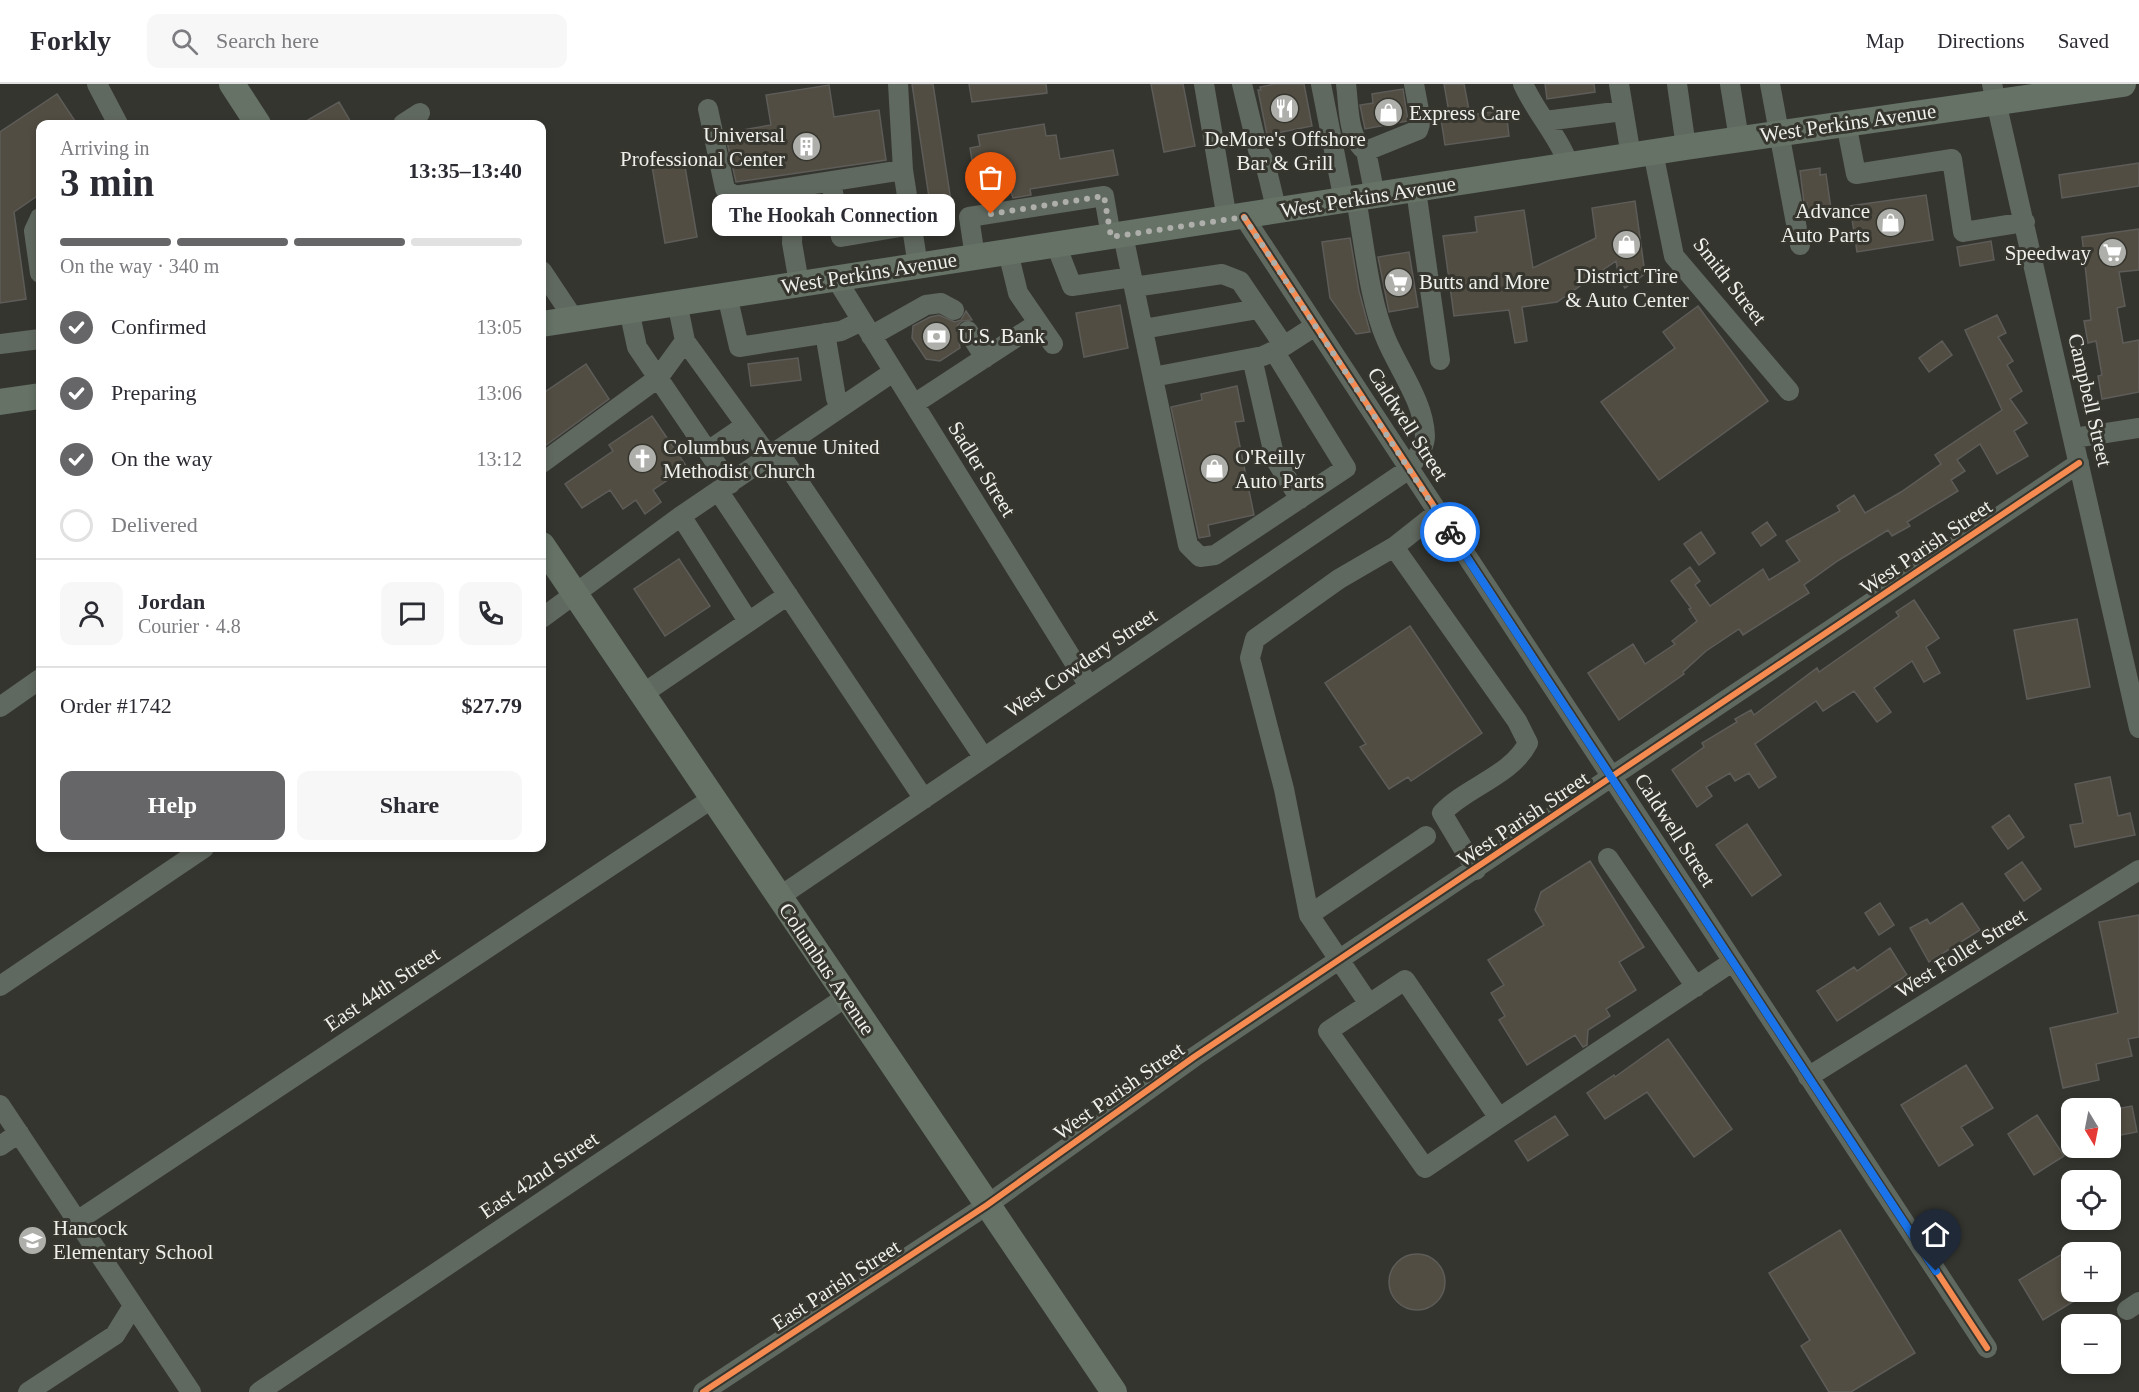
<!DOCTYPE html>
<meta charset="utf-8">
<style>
body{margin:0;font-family:Georgia,serif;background:#f7f7f7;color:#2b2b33;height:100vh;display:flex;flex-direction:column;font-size:22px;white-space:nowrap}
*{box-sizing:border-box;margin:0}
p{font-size:20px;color:#7c7c81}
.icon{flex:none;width:33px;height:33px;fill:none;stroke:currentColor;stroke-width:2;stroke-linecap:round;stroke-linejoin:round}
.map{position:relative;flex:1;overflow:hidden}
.details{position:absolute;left:36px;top:36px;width:510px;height:732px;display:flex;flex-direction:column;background:#fff;border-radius:12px;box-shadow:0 3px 9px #0003}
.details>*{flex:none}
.needle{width:39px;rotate:170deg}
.fabs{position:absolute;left:2061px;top:1014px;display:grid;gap:12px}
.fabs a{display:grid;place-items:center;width:60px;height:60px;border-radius:12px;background:#fff;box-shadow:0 3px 9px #0003;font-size:30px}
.pin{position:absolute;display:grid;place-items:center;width:51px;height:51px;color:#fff;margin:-62px -26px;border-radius:50% 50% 50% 0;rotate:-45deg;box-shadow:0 0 6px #0007}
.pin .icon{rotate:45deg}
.courier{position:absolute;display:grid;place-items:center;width:60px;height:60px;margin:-30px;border:4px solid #1a73e8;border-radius:50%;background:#fff;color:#222;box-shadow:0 2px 8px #0007}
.bubble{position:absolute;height:42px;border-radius:12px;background:#fff;box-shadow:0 3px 9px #0003;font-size:20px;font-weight:800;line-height:42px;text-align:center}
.summary em{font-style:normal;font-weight:800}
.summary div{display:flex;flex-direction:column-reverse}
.summary{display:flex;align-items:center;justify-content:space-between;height:102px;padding:0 24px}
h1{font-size:39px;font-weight:800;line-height:45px}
.bar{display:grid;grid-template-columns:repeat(4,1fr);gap:9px 6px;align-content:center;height:72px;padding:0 24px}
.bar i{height:8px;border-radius:4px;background:#e1e1e2}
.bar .on{background:#666669}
.bar p{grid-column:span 4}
.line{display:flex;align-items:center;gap:15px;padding:0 24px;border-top:2px solid #e1e1e2}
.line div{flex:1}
.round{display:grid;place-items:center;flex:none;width:63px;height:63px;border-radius:12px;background:#f7f7f7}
ol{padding:0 24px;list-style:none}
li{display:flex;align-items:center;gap:18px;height:66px}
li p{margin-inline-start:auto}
li .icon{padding:6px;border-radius:50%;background:#666669;color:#fff;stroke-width:4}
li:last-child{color:#7c7c81}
li i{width:33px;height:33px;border:3px solid #e1e1e2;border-radius:50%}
.primary-button{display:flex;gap:12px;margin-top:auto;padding:12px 24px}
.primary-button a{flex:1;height:69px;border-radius:12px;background:#666669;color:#fff;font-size:24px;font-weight:800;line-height:69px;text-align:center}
.primary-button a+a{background:#f7f7f7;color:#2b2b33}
header{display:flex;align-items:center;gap:36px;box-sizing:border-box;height:84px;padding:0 30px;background:#fff;border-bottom:2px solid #e1e1e2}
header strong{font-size:28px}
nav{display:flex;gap:33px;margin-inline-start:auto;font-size:21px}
.search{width:420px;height:54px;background:#f7f7f7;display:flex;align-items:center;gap:15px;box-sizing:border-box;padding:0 21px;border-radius:12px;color:#7c7c81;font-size:22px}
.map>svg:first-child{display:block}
</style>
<header>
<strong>Forkly</strong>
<div class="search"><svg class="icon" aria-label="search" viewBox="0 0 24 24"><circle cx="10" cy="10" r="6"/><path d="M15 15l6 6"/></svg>Search here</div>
<nav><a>Map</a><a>Directions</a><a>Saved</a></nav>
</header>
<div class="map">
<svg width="2139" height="1308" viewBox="0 0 2139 1308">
<rect width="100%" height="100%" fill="#353530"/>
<!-- building -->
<path fill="#524d42" stroke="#5d5c58" stroke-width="1.5" d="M 912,0 L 933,0 L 951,117 L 930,120 Z
M 969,0 L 1046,0 L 1047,9 L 972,18 Z
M 1151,0 L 1183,0 L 1195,62 L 1164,68 Z
M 1275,0 L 1304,0 L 1312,42 L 1267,51 L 1258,6 L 1261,6 L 1260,3 Z
M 1444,0 L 1464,0 L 1470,31 L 1506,26 L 1509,52 L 1445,61 L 1441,35 L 1450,34 Z
M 1545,0 L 1594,0 L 1595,8 L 1547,15 Z
M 829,1 L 834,33 L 879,26 L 886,76 L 736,98 L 725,49 L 771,41 L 766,11 Z
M 1403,5 L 1408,37 L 1365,45 L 1360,21 L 1373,19 L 1372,10 Z
M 57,10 L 77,40 L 40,40 L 40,110 L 14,128 L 26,215 L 0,219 L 0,48 Z
M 339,18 L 352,40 L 301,40 Z
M 1044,40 L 1046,52 L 1056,51 L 1060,75 L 1113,66 L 1118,91 L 1030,105 L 1031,111 L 1013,114 L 1011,108 L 978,113 L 970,64 L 980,62 L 978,51 Z
M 684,77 L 697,153 L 665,159 L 652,82 Z
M 2139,79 L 2139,102 L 2062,114 L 2059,91 Z
M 1820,84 L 1820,91 L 1826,90 L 1831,125 L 1809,129 L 1807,119 L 1804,119 L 1800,87 Z
M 1926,111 L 1933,156 L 1857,168 L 1850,122 Z
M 1635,117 L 1645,190 L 1625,204 L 1619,195 L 1616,177 L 1557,218 L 1522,223 L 1527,257 L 1515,259 L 1509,226 L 1454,232 L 1443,152 L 1477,148 L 1475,133 L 1524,126 L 1533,184 L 1596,154 L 1592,124 Z
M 2139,145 L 2139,186 L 2119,188 L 2125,222 L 2117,224 L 2123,259 L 2139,256 L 2139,308 L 2102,315 L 2098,292 L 2102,291 L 2096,257 L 2088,259 L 2084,237 L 2091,236 L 2082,153 Z
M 1350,154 L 1359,207 L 1370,248 L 1356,250 L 1330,214 L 1322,158 Z
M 1991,157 L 1994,176 L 1960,182 L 1957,163 Z
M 1409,168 L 1418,223 L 1389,228 L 1378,173 Z
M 1120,221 L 1128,264 L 1084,273 L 1076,229 Z
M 1698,222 L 1768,317 L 1659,396 L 1601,318 L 1675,264 L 1663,248 Z
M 966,227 L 972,236 L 962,237 L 957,242 L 960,264 L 940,277 L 926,275 L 912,254 L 913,242 L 930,233 L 939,231 L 955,238 L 961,236 Z
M 1997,231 L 2006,249 L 1998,253 L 2013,277 L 2007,281 L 2022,307 L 2010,315 L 2027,339 L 2014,347 L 2028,372 L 1997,390 L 1980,360 L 1957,376 L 1965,387 L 1951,396 L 1958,407 L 1907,438 L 1910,442 L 1892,452 L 1888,446 L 1839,476 L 1804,501 L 1809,509 L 1743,551 L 1739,545 L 1706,567 L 1683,588 L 1684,590 L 1619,636 L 1588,589 L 1633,560 L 1645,580 L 1675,560 L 1672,557 L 1697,537 L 1689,525 L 1691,524 L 1671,497 L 1690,483 L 1700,497 L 1695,501 L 1710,522 L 1763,485 L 1769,496 L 1800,477 L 1786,457 L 1840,427 L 1837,422 L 1854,411 L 1865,429 L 1901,408 L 1941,380 L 1935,371 L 2002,326 L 1965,246 Z
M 1942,257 L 1952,271 L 1929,288 L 1919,274 Z
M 798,274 L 801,296 L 751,302 L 748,280 Z
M 586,280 L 609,315 L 542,364 L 542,310 Z
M 1237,302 L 1244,337 L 1235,338 L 1254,431 L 1208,441 L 1210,452 L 1199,454 L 1171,323 L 1202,316 L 1201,310 Z
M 652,332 L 687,383 L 653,406 L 661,418 L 645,430 L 636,416 L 623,425 L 610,406 L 582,424 L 565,400 L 613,367 L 609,361 Z
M 1767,438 L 1776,451 L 1761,462 L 1752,449 Z
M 1701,448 L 1715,469 L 1699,481 L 1684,460 Z
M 679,475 L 710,522 L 665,552 L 634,505 Z
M 1914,516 L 1939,554 L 1926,563 L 1940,589 L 1924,598 L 1912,577 L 1874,604 L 1891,628 L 1877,638 L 1854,607 L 1823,627 L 1816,617 L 1755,660 L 1776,693 L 1759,704 L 1749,689 L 1735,697 L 1730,689 L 1706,703 L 1712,712 L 1697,723 L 1672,686 L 1704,663 L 1702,659 L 1737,638 L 1735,635 L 1751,626 L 1754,631 L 1817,584 L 1819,588 L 1899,532 L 1896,528 Z
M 2077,535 L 2090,603 L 2027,615 L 2014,546 Z
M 1410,542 L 1482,649 L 1411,697 L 1408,693 L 1389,705 L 1360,663 L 1366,660 L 1325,599 Z
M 2110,693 L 2118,732 L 2130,729 L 2135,751 L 2075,763 L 2070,741 L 2083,739 L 2075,700 Z
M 2009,731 L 2024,753 L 2008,765 L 1992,743 Z
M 1747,740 L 1781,791 L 1752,812 L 1716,761 Z
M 1590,777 L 1644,863 L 1619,878 L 1636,906 L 1606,925 L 1610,932 L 1588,946 L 1587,961 L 1583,963 L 1575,951 L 1527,981 L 1499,936 L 1505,932 L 1491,909 L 1504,901 L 1488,876 L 1544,841 L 1535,826 L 1541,808 Z
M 2022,778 L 2041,805 L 2024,817 L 2005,790 Z
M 1880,819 L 1894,841 L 1879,851 L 1865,829 Z
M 1962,819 L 1980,846 L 1929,878 L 1910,844 L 1927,835 L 1930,840 Z
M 2139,831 L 2139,953 L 2128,955 L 2132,972 L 2096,980 L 2099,996 L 2063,1004 L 2050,944 L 2118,929 L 2099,838 Z
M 1890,864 L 1907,891 L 1837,937 L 1817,907 L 1854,883 L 1857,887 Z
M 1668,955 L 1732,1045 L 1694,1073 L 1647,1008 L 1605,1035 L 1587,1009 L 1614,991 L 1615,993 Z
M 1966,981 L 1993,1024 L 1961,1043 L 1973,1061 L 1939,1082 L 1901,1021 Z
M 2132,1022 L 2137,1048 L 2110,1053 L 2110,1026 Z
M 2037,1031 L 2064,1072 L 2034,1091 L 2008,1050 Z
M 1555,1032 L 1568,1051 L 1528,1077 L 1515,1057 Z
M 1840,1146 L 1915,1269 L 1851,1308 L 1829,1308 L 1801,1262 L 1810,1256 L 1769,1189 Z
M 2072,1164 L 2072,1208 L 2089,1208 L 2043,1236 L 2019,1196 Z
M1389 1198a28 28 0 1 1 56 0a28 28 0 1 1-56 0Z"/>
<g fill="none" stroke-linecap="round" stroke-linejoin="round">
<!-- minor -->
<path stroke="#60695f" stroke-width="20" d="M 97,0 L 118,40
M 898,0 L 903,86 L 918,182
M 1204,0 L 1227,135
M 1242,0 L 1258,66 L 1265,79 L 1277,128
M 1321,0 L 1344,117
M 1346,0 C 1349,21 1347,55 1366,67 L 1375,112
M 1523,0 C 1536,29 1558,51 1569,81
M 1619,0 L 1631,72
M 1677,0 L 1686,63
M 1730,0 L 1739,55
M 1770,0 L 1800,161
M 1992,0 L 2139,644
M 708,25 L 725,105 L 734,112 L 794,103
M 1545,37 L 1623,27
M 1846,39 L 1856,90 L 1952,75 L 1963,148 L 2025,138
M 403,40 L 420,29
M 1366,67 L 1418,46 L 1421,37 L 1414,0
M 1653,68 L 1674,172 L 1789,307
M 831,97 L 841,153 L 912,141
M 1416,106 L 1440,276
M 1244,133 L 1987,1264
M 40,134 L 34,147 L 40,189
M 1123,151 L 1188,461 L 1200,473 L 1215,471 L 1346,384 L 1274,267
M 1056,161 L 1072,202 L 1132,193
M 1008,168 L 1018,209 L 1053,260
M 975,173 L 969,133 L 1104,112 L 1111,152
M 542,187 L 574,235
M 835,193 L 1089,602
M 799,199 L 792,159 L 794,103 L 903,86
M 1134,203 L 1222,190 L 1240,197 L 1284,262
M 727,211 L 739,263 L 841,247 L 862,237
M 677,218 L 685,257 L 769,373
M 629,226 L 637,263 L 730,400
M 1143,245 L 1258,225
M 968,247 L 985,274
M 825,249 L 836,314 L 840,324
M 871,252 L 926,221 L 941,219 L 954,226
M 0,260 L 40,255
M 1252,274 L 1275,375 L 1300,415
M 1153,293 L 1263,272 L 1284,262 L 1315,242
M 914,320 L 1038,239
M 2074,354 L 2139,344
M 708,367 L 746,341
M 778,367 L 984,674
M 542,379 L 658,294 L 685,257
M 719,408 L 924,715
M 1437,429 L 1394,463 L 1339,495 L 1255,555 L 1250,574 L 1284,705 L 1309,831 L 1369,920 L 1405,896 L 1499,1034 L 1732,878
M 681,432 L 748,537
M 1394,463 L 1517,637 L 1528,659 C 1511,692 1466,703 1442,729 L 1476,786
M 542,534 L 681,432 L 893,288
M 644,609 L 788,511
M 0,623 L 40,595
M 1608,774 L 1696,903
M 779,813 L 1409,385 C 1415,375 1425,364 1425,352 C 1424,318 1398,284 1386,255 C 1369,216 1364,157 1356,115
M 1309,831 L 1426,752
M 0,902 L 204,764
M 1369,920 L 1328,947 L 1425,1084 L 1499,1034
M 1808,993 L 2139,786
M 0,1021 L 191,1308
M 0,1062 L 19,1049
M 77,1137 L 713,714
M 2127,1226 L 2139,1218
M 28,1308 L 115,1251 L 133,1222
M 259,1308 L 846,913
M 703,1308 L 987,1121 L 1194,973 L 2079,379"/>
<!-- major -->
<path stroke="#657265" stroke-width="26" d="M 232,0 L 258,40
M 542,240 L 1686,63 L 2123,0
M 0,318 L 40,312
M 542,461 L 1114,1308"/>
<defs>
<path id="cycleway" d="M 1244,133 L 1987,1264
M 703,1308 L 987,1121 L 1194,973 L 2079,379"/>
</defs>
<!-- cycleway casing -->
<use href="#cycleway" stroke="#36362f" stroke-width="10"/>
<!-- cycleway -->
<use href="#cycleway" stroke="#f68b52" stroke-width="6"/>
</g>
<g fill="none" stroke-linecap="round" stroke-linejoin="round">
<!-- done -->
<path stroke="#aeaeaa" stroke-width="6" stroke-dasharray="0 10.8" d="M 991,130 L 1104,112 L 1111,153 L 1244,133 L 1450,448"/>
<!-- route -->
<path stroke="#1a73e8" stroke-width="8" d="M 1450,448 L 1936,1187"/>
</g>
<!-- icons -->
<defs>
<symbol id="restaurant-disc" viewBox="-11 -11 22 22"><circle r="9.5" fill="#aeaeaa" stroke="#36362f"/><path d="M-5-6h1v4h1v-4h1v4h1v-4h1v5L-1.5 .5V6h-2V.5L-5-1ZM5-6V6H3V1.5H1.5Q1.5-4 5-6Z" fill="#fff"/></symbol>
<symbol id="shop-disc" viewBox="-11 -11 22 22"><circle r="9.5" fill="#aeaeaa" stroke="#36362f"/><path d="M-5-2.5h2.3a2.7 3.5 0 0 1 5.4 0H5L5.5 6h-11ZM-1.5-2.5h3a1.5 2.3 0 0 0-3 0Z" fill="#fff"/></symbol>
<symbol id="building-disc" viewBox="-11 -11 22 22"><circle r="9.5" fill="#aeaeaa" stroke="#36362f"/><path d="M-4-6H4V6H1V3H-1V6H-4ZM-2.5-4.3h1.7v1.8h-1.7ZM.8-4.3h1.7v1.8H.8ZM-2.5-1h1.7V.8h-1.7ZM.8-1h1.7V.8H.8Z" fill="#fff"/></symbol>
<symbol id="supermarket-disc" viewBox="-11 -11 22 22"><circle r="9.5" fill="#aeaeaa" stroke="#36362f"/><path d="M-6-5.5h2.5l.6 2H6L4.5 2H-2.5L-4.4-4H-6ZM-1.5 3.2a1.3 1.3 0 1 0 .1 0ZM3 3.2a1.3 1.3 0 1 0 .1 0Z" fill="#fff"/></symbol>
<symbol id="bank-disc" viewBox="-11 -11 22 22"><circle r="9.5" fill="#aeaeaa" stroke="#36362f"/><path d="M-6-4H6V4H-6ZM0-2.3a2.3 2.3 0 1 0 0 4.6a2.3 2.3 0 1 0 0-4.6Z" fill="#fff"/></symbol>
<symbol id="church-disc" viewBox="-11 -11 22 22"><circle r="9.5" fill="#aeaeaa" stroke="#36362f"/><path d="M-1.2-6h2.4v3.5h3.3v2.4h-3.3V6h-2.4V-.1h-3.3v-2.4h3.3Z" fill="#fff"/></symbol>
<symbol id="school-disc" viewBox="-11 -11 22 22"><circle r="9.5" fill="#aeaeaa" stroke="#36362f"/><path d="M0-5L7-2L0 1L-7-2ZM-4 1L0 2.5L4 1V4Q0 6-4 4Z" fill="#fff"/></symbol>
</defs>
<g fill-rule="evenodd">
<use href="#restaurant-disc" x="1268" y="8" width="33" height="33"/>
<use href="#shop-disc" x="1372" y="12" width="33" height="33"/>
<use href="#building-disc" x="790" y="46" width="33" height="33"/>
<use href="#shop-disc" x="1874" y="122" width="33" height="33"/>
<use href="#shop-disc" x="1610" y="144" width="33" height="33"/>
<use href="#supermarket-disc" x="2096" y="152" width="33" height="33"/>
<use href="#supermarket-disc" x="1382" y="182" width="33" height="33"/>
<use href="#bank-disc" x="920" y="236" width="33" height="33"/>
<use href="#church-disc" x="626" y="358" width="33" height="33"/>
<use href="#shop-disc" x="1198" y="368" width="33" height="33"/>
<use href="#school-disc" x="16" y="1140" width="33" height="33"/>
</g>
<g text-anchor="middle" stroke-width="6" stroke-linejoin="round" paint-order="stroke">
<!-- poi labels -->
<g font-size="21" fill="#efefeb" stroke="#36362f" text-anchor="start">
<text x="1409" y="36">Express Care</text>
<text x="785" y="58" text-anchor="end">Universal<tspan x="785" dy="24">Professional Center</tspan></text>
<text x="1285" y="62" text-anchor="middle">DeMore's Offshore<tspan x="1285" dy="24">Bar &amp; Grill</tspan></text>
<text x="1870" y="134" text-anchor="end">Advance<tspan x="1870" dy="24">Auto Parts</tspan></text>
<text x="2091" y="176" text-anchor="end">Speedway</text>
<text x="1627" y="199" text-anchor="middle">District Tire<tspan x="1627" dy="24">&amp; Auto Center</tspan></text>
<text x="1419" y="205">Butts and More</text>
<text x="958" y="259">U.S. Bank</text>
<text x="663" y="370">Columbus Avenue United<tspan x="663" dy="24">Methodist Church</tspan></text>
<text x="1235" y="380">O'Reilly<tspan x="1235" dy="24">Auto Parts</tspan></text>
<text x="53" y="1151">Hancock<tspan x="53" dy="24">Elementary School</tspan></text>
</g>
<!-- street labels -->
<g font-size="21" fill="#efefeb" stroke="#36362f">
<text transform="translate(1848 39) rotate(-8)" y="7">West Perkins Avenue</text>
<text transform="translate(1368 113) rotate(-9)" y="7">West Perkins Avenue</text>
<text transform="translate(869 189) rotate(-9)" y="7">West Perkins Avenue</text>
<text transform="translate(1730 197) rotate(52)" y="7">Smith Street</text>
<text transform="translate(2090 316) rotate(77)" y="7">Campbell Street</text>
<text transform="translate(1408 340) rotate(57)" y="7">Caldwell Street</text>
<text transform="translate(982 385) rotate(58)" y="7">Sadler Street</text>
<text transform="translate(1926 463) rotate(-34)" y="7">West Parish Street</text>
<text transform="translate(1081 579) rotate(-34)" y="7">West Cowdery Street</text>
<text transform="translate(1523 735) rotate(-34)" y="7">West Parish Street</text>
<text transform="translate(1675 746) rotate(57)" y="7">Caldwell Street</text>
<text transform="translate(1961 869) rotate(-32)" y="7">West Follet Street</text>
<text transform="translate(827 885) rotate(56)" y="7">Columbus Avenue</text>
<text transform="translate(382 905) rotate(-34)" y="7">East 44th Street</text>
<text transform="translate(1119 1007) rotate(-35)" y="7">West Parish Street</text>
<text transform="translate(539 1091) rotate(-34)" y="7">East 42nd Street</text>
<text transform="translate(836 1201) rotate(-33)" y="7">East Parish Street</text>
</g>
</g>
</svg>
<div class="fabs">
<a><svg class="needle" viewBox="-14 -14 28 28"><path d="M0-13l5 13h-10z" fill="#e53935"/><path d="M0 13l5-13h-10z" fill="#7c7c81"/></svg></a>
<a><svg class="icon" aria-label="locate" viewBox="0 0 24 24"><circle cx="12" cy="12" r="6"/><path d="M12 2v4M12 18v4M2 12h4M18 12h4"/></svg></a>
<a>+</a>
<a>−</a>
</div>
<div class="pin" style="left:991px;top:130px;background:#ea580c"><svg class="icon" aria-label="bag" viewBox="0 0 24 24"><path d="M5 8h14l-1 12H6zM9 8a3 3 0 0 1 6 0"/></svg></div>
<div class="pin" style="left:1936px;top:1187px;background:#1f2937"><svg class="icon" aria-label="home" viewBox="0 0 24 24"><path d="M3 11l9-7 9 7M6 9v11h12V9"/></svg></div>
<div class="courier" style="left:1450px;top:448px"><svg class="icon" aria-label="bike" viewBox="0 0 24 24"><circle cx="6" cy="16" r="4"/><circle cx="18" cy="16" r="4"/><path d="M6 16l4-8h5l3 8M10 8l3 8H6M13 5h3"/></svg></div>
<div class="bubble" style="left:712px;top:110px;width:243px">The Hookah Connection</div>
<section class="details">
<div class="summary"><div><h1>3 min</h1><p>Arriving in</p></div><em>13:35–13:40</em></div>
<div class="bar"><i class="on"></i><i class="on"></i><i class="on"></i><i></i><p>On the way · 340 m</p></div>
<ol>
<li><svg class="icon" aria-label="check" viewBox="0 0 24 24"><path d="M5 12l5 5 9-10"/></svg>Confirmed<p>13:05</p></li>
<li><svg class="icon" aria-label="check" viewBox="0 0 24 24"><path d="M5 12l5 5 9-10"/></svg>Preparing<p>13:06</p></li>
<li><svg class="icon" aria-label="check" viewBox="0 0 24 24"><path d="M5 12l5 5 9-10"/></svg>On the way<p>13:12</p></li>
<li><i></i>Delivered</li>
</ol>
<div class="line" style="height:108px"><a class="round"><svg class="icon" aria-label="person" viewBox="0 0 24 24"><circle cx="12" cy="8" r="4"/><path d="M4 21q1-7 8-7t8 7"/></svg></a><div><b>Jordan</b><p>Courier · 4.8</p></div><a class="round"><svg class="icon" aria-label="chat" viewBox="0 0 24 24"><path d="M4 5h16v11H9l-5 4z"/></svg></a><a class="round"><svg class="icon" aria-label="phone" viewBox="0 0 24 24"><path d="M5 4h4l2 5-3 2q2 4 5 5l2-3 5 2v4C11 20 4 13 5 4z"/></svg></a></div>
<div class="line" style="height:78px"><div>Order #1742</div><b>$27.79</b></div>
<div class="primary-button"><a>Help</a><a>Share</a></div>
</section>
</div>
